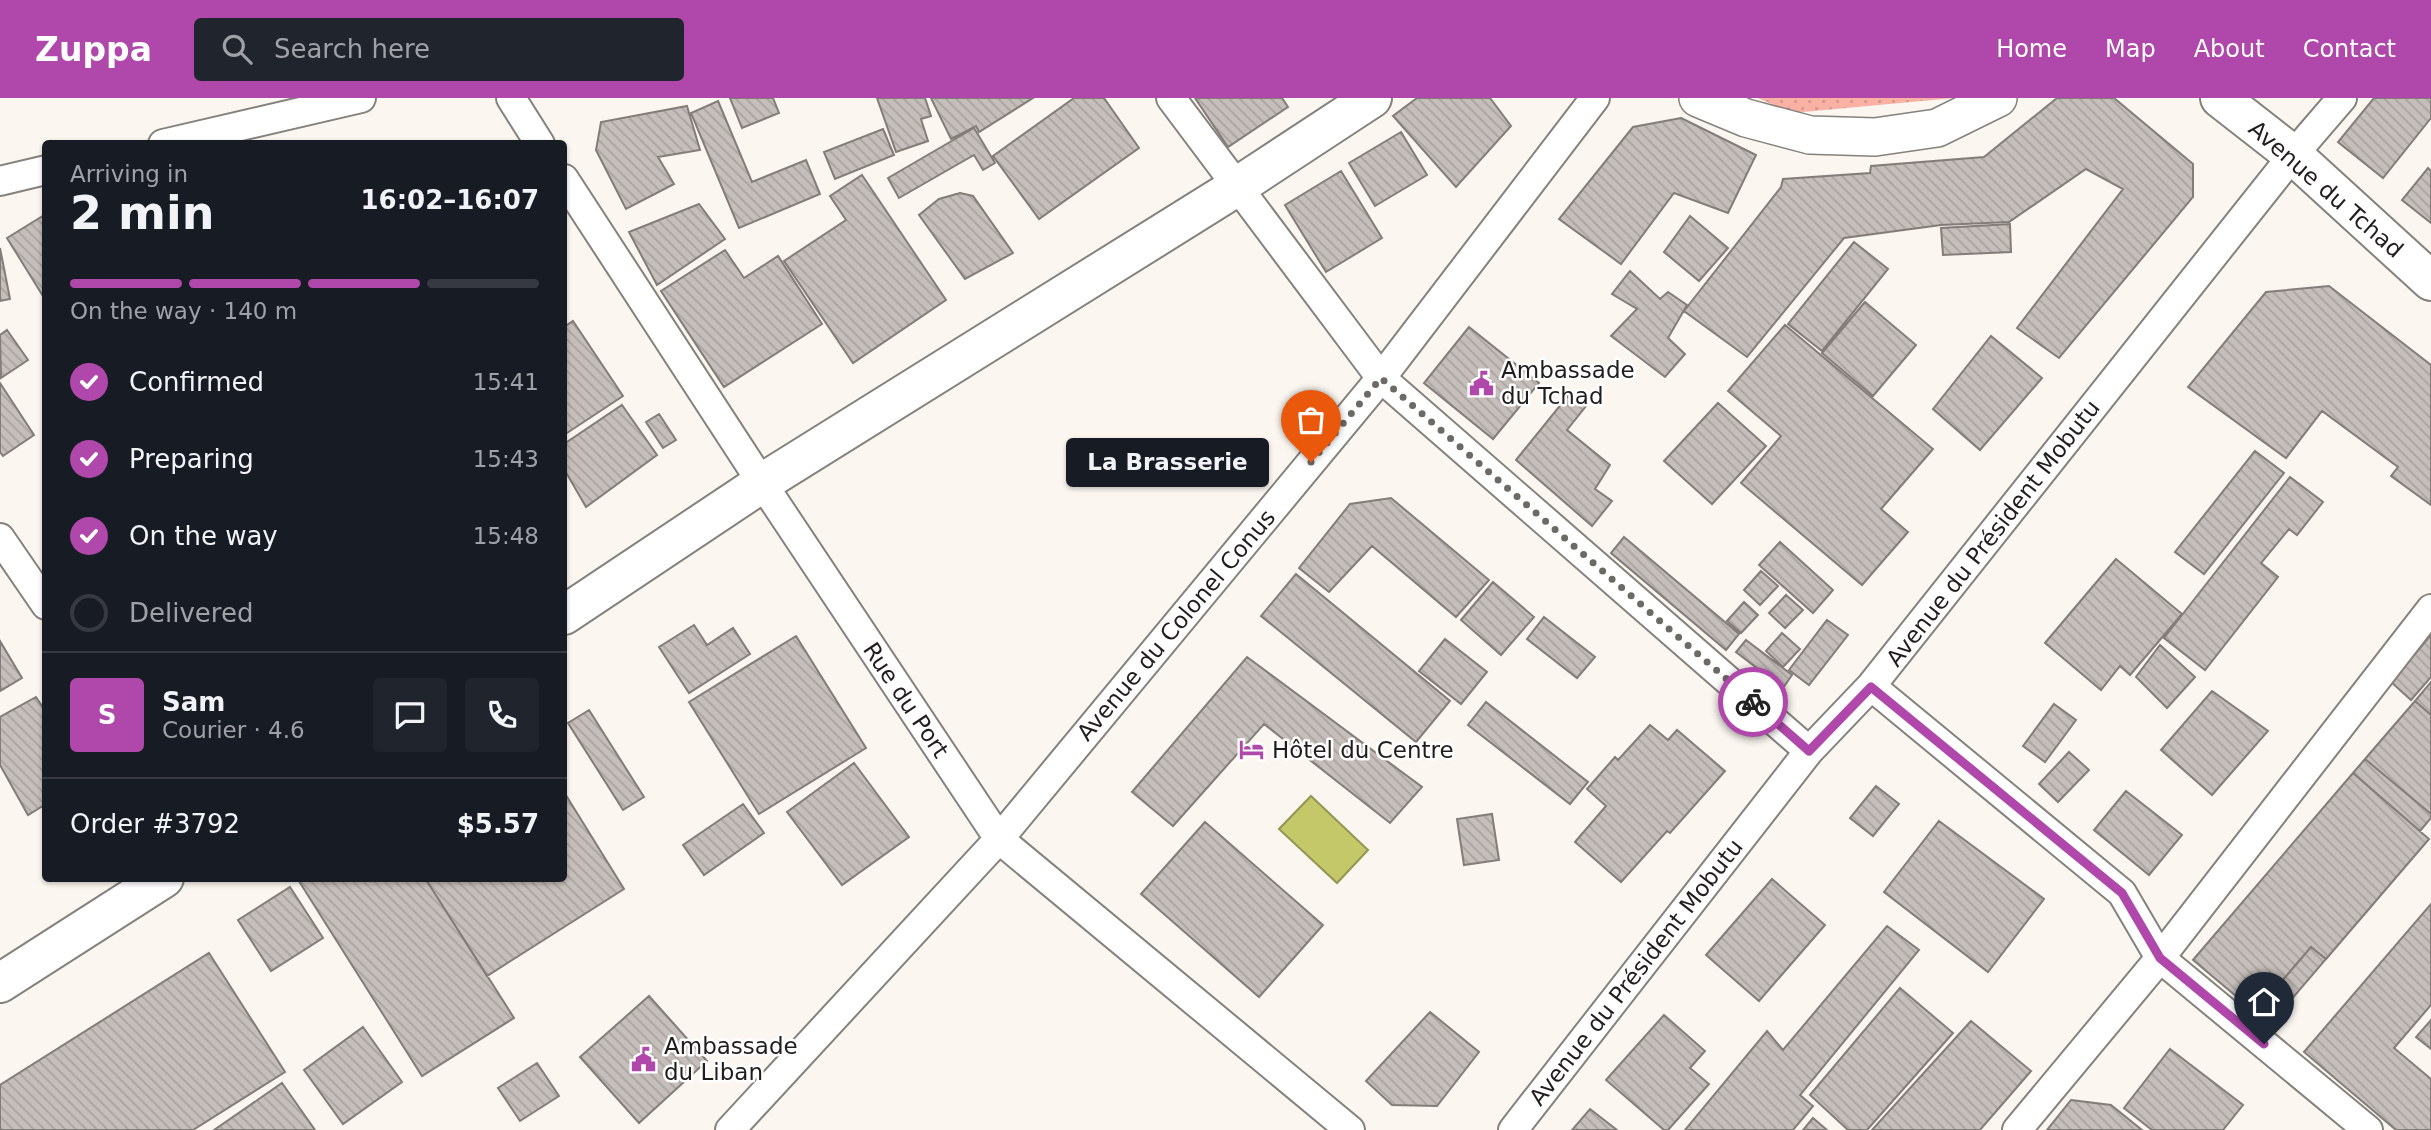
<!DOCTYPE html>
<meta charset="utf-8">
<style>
body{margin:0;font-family:"DejaVu Sans",sans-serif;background:#20242c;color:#f1f3f6;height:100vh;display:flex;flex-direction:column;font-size:26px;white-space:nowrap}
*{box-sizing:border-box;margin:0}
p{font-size:23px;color:#9ea1a6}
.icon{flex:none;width:38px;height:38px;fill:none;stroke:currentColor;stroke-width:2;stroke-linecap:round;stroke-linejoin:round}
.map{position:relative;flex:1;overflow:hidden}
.panel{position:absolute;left:42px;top:42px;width:525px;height:742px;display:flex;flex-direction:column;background:#171b24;border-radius:7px;box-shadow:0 2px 5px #0004}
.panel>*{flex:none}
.pin{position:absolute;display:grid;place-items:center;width:60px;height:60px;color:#fff;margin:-72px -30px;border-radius:50% 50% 50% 0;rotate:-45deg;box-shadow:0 0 7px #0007}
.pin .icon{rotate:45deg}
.courier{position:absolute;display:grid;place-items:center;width:70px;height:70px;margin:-35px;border:5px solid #b047aa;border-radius:50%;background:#fff;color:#222;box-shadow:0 2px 9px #0007}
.bubble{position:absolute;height:49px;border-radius:7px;background:#171b24;box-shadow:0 2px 5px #0004;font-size:23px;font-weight:700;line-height:49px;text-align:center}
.head em{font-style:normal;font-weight:700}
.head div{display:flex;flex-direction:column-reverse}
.head{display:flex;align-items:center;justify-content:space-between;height:119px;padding:0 28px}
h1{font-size:46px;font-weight:700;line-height:52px}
.bar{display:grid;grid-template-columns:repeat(4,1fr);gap:10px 7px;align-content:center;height:84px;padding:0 28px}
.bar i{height:9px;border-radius:5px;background:#363941}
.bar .active{background:#b047aa}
.bar p{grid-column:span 4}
.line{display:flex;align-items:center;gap:18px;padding:0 28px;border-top:2px solid #363941}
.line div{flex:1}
.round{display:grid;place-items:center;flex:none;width:74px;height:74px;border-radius:7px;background:#20242c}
ol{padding:0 28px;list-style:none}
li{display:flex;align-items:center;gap:21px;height:77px}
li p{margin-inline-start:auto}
li .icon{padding:7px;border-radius:50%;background:#b047aa;color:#fff;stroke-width:4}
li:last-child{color:#9ea1a6}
li i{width:38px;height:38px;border:4px solid #363941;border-radius:50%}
header{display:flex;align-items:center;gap:42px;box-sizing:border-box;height:98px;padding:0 35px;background:#b047aa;color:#fff}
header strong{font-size:33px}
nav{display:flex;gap:38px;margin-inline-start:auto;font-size:24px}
.search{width:490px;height:63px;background:#20242c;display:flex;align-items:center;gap:18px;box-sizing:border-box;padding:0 24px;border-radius:7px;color:#9ea1a6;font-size:26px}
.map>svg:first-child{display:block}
</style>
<header>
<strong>Zuppa</strong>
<div class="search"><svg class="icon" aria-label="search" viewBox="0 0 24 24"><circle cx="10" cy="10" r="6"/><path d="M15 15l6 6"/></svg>Search here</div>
<nav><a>Home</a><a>Map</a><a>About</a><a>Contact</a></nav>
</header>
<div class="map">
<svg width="2431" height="1032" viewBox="0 0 2431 1032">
<defs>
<pattern id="grass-dots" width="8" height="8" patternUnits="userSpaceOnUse" patternTransform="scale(1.75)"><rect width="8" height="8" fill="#f9b1a4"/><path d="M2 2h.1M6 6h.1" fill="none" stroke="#d5988d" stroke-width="1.8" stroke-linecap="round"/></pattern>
<pattern id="building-back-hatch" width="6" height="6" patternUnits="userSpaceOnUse" patternTransform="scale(1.75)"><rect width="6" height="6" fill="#c5beba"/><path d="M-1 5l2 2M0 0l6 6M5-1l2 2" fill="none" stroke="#a9a39f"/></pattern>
</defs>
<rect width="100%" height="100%" fill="#fbf6f0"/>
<!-- grass -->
<path fill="url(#grass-dots)" d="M 1758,0 L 1954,0 L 1792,15 Z"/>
<!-- water -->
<path fill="#c4c869" stroke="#939552" stroke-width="2" d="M 1311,698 L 1368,752 L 1337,785 L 1279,731 Z"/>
<!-- building -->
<path fill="url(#building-back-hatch)" stroke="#837d7a" stroke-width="2" d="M 730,0 L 773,0 L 779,15 L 742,30 Z
M 877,0 L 925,0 L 931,18 L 921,21 L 928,43 L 896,54 Z
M 931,0 L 1033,0 L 979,34 L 976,28 L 951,41 Z
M 1074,0 L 1104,0 L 1139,50 L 1039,121 L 993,58 Z
M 1195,0 L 1282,0 L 1288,9 L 1228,49 Z
M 1417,0 L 1490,0 L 1511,28 L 1456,89 L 1393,18 Z
M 2057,0 L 2114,0 L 2193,66 L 2193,99 L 2059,260 L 2017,230 L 2123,91 L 2086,71 L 2009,124 L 1941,127 L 1844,140 L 1747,259 L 1684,213 L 1781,89 L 1783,81 L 1870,75 L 1871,68 L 1984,59 Z
M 2374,0 L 2431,0 L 2431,20 L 2383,80 L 2338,44 Z
M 718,3 L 752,84 L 806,62 L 820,96 L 739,130 L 691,15 Z
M 687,8 L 700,52 L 658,59 L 674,86 L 626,111 L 596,52 L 601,24 Z
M 1681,20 L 1756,57 L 1728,115 L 1674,95 L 1621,166 L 1559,121 L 1633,29 Z
M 974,30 L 995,65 L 983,72 L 974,57 L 899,100 L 888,80 Z
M 883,31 L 894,57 L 835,81 L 824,54 Z
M 1401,34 L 1427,77 L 1375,108 L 1349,65 Z
M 2428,70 L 2431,73 L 2431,125 L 2402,102 Z
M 1341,73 L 1382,140 L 1326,174 L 1285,107 Z
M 862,77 L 946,202 L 853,265 L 784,163 L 846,122 L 830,98 Z
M 960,95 L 973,98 L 1013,155 L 965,181 L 919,117 L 939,101 Z
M 699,106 L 725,141 L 657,187 L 629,134 Z
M 46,116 L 46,203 L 7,140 Z
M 1690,118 L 1728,150 L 1699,183 L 1664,154 Z
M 2010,126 L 2011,154 L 1943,157 L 1941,130 Z
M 1854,144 L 1888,171 L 1822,253 L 1788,226 Z
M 0,150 L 10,201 L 0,203 Z
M 725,152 L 744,180 L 778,158 L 822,226 L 724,289 L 661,193 Z
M 1630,173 L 1660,201 L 1668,194 L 1687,207 L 1668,240 L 1685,256 L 1665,279 L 1611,238 L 1637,211 L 1612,196 Z
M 2329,188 L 2431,267 L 2431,407 L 2391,378 L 2398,369 L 2322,313 L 2286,360 L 2188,289 L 2266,194 Z
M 1865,204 L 1916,247 L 1873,298 L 1822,255 Z
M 573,223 L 623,298 L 564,337 L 564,229 Z
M 1785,227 L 1933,351 L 1881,411 L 1908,434 L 1862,487 L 1741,385 L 1781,338 L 1728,293 Z
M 1469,229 L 1539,285 L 1493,341 L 1424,285 Z
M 7,232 L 28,262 L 1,280 L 0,237 Z
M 1991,238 L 2042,280 L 1980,352 L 1933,311 Z
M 0,285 L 34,337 L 3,358 L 0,354 Z
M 1571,294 L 1586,308 L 1567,332 L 1610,367 L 1595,391 L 1612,403 L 1592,428 L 1516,362 Z
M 1718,305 L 1766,348 L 1712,406 L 1664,363 Z
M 622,307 L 657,357 L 586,409 L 564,371 L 564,346 Z
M 659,316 L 676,342 L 663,350 L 646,324 Z
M 2255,353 L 2284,375 L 2204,476 L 2175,454 Z
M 2290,379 L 2323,404 L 2297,437 L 2289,431 L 2261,465 L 2278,479 L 2205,572 L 2164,540 Z
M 1391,400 L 1489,482 L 1456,519 L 1372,448 L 1329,494 L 1299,470 L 1350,406 Z
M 1624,439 L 1739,536 L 1726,552 L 1611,455 Z
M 1780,444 L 1833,492 L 1813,515 L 1759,467 Z
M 2116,461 L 2182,516 L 2130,577 L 2120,568 L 2101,592 L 2045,545 Z
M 1761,473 L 1778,488 L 1760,507 L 1744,492 Z
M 1296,476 L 1450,603 L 1416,644 L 1261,518 Z
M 1493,484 L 1534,519 L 1501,557 L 1461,522 Z
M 1786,497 L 1803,512 L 1785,530 L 1769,515 Z
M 1744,504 L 1758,517 L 1741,535 L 1727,523 Z
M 1544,519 L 1595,559 L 1577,580 L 1527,541 Z
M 1827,522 L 1848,537 L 1809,587 L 1789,572 Z
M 694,527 L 707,547 L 733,530 L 750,556 L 689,595 L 659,549 Z
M 1782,535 L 1800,551 L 1783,569 L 1766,553 Z
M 2431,537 L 2431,579 L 2411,602 L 2391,584 Z
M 796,538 L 866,650 L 759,716 L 689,604 Z
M 1445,541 L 1487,574 L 1461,606 L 1419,573 Z
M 1746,542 L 1792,577 L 1783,590 L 1736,554 Z
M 0,543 L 22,580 L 0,593 Z
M 2160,547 L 2195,579 L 2167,610 L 2136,579 Z
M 1247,559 L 1422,689 L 1390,725 L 1264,626 L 1173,728 L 1132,694 Z
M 2431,584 L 2431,617 L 2415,603 Z
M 2212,593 L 2268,633 L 2212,697 L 2161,652 Z
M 36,599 L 46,614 L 46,706 L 28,717 L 0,667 L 0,619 Z
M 2415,603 L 2431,617 L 2431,716 L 2365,661 Z
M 1486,604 L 1588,684 L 1570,706 L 1468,627 Z
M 2054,606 L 2076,622 L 2045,664 L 2023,648 Z
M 589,612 L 644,699 L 623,712 L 568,625 Z
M 1650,627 L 1668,642 L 1677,632 L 1725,673 L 1670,735 L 1667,733 L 1621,784 L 1575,744 L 1606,708 L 1587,691 L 1615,659 L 1618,662 Z
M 2069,654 L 2089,672 L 2058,704 L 2039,686 Z
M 2365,661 L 2431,716 L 2431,720 L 2420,733 L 2353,675 Z
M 854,665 L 909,739 L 842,787 L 787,714 Z
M 2353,675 L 2429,741 L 2326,861 L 2311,849 L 2255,914 L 2193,862 Z
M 1876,688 L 1899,706 L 1873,738 L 1850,720 Z
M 2126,693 L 2182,737 L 2149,777 L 2094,732 Z
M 564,694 L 624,791 L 487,878 L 425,780 L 564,780 Z
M 743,706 L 764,735 L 704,777 L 683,747 Z
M 1492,716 L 1499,762 L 1464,767 L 1457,721 Z
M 1939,723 L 2044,801 L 1988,874 L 1884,794 Z
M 1205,724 L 1323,827 L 1259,899 L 1141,796 Z
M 297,780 L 425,780 L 514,920 L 422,978 Z
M 1772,781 L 1825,827 L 1759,903 L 1706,857 Z
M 290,789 L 323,840 L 271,873 L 238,822 Z
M 2431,806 L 2431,907 L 2394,950 L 2431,981 L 2431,1032 L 2396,1032 L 2304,954 Z
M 1887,828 L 1919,852 L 1800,997 L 1813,1008 L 1793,1032 L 1685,1032 L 1767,933 L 1783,952 Z
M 2311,849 L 2326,861 L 2285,909 L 2271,896 Z
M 209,855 L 285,974 L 193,1032 L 0,1032 L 0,987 Z
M 1900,890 L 1953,935 L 1867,1032 L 1848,1032 L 1810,997 Z
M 649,898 L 707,963 L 639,1025 L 580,959 Z
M 1430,914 L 1479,954 L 1437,1008 L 1392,1007 L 1366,983 Z
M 1664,917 L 1705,953 L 1690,970 L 1709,986 L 1668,1032 L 1664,1032 L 1606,982 Z
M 2431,922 L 2431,951 L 2416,939 Z
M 1971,923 L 2031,973 L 1980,1032 L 1872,1032 Z
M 363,929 L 402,984 L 343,1026 L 304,972 Z
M 2170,951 L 2243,1007 L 2223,1032 L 2152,1032 L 2124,1010 Z
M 537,965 L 559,998 L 520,1023 L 498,990 Z
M 282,985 L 315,1032 L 214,1032 Z
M 2071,1002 L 2111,1007 L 2142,1032 L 2047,1032 Z
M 1590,1011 L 1617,1032 L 1572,1032 Z
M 1813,1020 L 1827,1032 L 1803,1032 Z"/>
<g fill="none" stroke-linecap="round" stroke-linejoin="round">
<defs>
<path id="minor" d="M 511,0 L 540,46
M 1171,0 L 1381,280 L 1809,653
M 163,46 L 361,0
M 564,81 L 762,385 L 999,741 L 1350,1032
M 0,83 L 46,72
M 0,440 L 46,507
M 1871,588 L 2122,795 L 2160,860 L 2368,1032
M 730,1032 L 999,741 L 1381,280 L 1595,0
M 1513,1032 L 1809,653 L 1871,588 L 2293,57 L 2342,0
M 2017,1032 L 2160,860 L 2431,511"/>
<path id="tertiary" d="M 1698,0 L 1746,20 L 1810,37 L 1875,39 L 1937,30 L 1998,0"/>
<path id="primary" d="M 2220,0 L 2293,57 L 2431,183
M 564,517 L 762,385 L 1238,88 L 1372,0
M 0,885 L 164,780"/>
</defs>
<!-- minor casing -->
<use href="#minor" stroke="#85817c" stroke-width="32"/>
<!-- tertiary casing -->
<use href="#tertiary" stroke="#85817c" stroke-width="40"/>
<!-- primary casing -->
<use href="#primary" stroke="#85817c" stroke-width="42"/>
<!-- minor -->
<use href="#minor" stroke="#fff" stroke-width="28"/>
<!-- tertiary -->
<use href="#tertiary" stroke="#fff" stroke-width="37"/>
<!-- primary -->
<use href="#primary" stroke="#fff" stroke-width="38"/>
</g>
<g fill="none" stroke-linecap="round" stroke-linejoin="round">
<!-- done -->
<path stroke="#6d6a66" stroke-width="7" stroke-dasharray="0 12.6" d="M 1311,364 L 1381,280 L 1753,604"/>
<!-- route -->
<path stroke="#b047aa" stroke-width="9" d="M 1753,604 L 1809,653 L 1871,589 L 2122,795 L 2160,860 L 2264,946"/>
</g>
<!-- icons -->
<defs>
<symbol id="civic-bare" viewBox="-9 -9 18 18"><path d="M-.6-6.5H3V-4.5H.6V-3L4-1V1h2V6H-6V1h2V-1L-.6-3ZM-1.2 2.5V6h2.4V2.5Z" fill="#b047aa" stroke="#fff" stroke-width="2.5" paint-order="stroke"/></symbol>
<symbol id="hotel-bare" viewBox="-9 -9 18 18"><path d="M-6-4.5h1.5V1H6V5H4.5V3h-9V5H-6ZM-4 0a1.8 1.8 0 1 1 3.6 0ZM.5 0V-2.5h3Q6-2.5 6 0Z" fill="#b047aa" stroke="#fff" stroke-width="2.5" paint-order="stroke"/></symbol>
</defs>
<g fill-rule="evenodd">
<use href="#civic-bare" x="1464" y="268" width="35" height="35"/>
<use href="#hotel-bare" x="1234" y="634" width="35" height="35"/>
<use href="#civic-bare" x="626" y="944" width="35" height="35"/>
</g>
<g text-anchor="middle" stroke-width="5" stroke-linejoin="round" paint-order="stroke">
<!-- street labels -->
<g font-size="23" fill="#201e1c" stroke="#fff">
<text transform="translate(2326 91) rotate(41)" y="8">Avenue du Tchad</text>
<text transform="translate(1993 435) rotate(-52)" y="8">Avenue du Président Mobutu</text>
<text transform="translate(1176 527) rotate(-50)" y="8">Avenue du Colonel Conus</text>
<text transform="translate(906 602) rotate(56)" y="8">Rue du Port</text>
<text transform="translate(1636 874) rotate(-52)" y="8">Avenue du Président Mobutu</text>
</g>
<!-- poi labels -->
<g font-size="23" fill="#201e1c" stroke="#fff" text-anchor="start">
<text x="1501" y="280">Ambassade<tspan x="1501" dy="26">du Tchad</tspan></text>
<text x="1272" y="660">Hôtel du Centre</text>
<text x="664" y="956">Ambassade<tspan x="664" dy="26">du Liban</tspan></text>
</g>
</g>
</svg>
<div class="pin" style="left:1311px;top:364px;background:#ea580c"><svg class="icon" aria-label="bag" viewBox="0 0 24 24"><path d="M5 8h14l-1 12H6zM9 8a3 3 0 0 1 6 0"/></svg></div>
<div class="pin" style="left:2264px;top:946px;background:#1f2937"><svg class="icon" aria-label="home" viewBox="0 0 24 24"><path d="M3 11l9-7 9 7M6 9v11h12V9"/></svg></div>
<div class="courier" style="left:1753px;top:604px"><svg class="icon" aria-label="bike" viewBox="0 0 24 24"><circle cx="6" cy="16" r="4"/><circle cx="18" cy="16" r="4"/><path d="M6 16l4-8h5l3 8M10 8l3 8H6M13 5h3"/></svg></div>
<div class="bubble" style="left:1066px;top:340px;width:203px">La Brasserie</div>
<section class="panel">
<div class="head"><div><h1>2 min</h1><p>Arriving in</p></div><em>16:02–16:07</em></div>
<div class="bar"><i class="active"></i><i class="active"></i><i class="active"></i><i></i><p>On the way · 140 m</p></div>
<ol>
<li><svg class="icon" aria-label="check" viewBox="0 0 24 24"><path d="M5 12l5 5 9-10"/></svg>Confirmed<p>15:41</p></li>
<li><svg class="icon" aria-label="check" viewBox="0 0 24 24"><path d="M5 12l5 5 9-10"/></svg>Preparing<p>15:43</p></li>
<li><svg class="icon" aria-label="check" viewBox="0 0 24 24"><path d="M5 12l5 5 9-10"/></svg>On the way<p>15:48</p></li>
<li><i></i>Delivered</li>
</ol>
<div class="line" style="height:126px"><b class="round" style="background:#b047aa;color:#fff">S</b><div><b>Sam</b><p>Courier · 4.6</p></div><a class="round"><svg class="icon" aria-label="chat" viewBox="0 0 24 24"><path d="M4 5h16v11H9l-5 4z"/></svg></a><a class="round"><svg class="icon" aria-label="phone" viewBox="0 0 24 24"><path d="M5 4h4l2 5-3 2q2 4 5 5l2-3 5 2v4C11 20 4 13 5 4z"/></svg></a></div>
<div class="line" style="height:91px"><div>Order #3792</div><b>$5.57</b></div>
</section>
</div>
